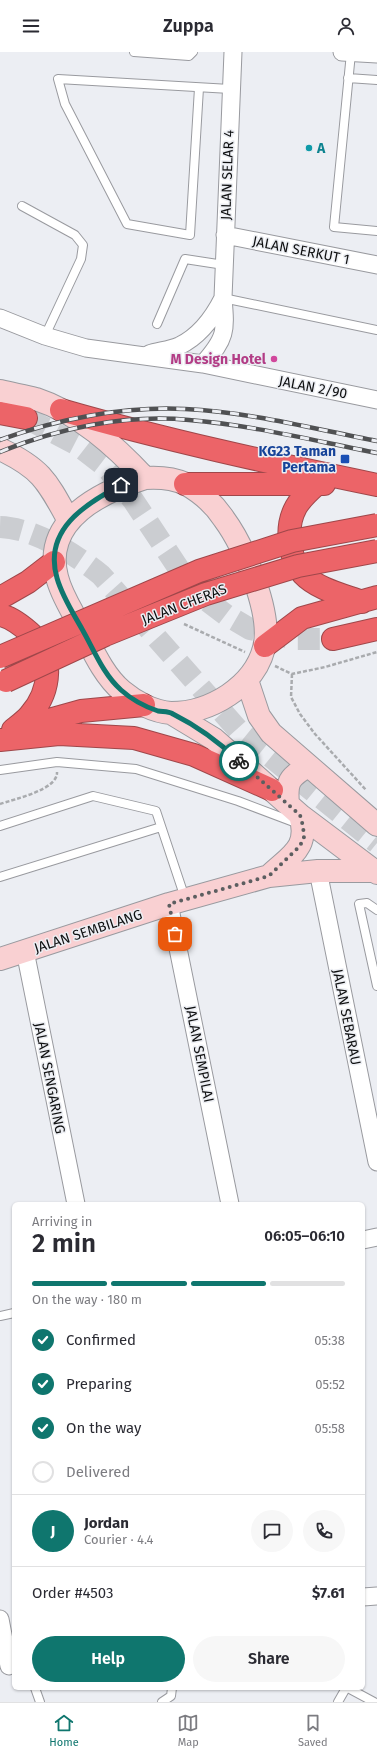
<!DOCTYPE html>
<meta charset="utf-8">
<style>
body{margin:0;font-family:"Fira Sans",sans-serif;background:#f7f7f7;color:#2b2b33;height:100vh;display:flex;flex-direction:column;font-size:15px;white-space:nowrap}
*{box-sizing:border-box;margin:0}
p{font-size:13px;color:#7c7c81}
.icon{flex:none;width:22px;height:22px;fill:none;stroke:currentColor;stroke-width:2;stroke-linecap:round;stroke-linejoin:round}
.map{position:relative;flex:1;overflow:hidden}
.details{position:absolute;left:12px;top:1150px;width:353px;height:488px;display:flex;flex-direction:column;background:#fff;border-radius:6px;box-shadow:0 1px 3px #0004}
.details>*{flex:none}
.pin{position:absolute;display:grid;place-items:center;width:34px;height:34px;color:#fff;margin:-17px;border-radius:8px;box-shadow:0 2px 6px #0006}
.courier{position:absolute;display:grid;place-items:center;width:40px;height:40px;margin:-20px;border:3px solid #0f766e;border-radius:50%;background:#fff;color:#222;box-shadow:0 1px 5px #0007}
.summary em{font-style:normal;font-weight:600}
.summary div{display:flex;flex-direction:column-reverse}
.summary{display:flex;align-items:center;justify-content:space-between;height:68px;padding:0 20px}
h1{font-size:26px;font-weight:600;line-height:30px}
.bar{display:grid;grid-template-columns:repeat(4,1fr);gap:6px 4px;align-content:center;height:48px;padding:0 20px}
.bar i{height:5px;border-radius:3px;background:#e1e1e2}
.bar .on{background:#0f766e}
.bar p{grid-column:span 4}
.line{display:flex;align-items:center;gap:10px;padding:0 20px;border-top:1px solid #e1e1e2}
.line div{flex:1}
.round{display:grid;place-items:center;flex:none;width:42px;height:42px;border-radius:21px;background:#f7f7f7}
ol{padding:0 20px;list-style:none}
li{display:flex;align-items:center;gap:12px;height:44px}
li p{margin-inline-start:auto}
li .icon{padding:4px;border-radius:50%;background:#0f766e;color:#fff;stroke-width:4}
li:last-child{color:#7c7c81}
li i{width:22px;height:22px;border:2px solid #e1e1e2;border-radius:50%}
.primary-button{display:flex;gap:8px;margin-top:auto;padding:8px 20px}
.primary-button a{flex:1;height:46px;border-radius:24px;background:#0f766e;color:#fff;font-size:16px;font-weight:600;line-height:46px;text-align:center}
.primary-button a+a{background:#f7f7f7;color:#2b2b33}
header{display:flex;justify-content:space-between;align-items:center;height:52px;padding:0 20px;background:#fff;font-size:18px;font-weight:600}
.dock{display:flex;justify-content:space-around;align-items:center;height:56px;border-top:1px solid #e1e1e2;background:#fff;font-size:11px;color:#7c7c81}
.dock a{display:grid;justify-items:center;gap:2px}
.dock .on{color:#0f766e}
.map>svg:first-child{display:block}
</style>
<header><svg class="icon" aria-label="menu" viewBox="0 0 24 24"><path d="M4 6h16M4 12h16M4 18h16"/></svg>Zuppa<svg class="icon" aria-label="person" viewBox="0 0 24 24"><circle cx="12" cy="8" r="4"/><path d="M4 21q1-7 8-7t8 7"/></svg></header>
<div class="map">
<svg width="377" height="1650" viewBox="0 0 377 1650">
<rect width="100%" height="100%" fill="#eceef3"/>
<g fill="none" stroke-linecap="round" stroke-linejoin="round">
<!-- highway-tunnel -->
<path stroke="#cbcdd1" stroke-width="22" stroke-dasharray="22 11" stroke-linecap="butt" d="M 26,366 L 76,392 L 106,415 L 133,448 L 193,538 L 226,563 L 250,577 L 297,587 L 333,587
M 0,475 C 34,476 75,502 101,523 L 240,680 L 377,791"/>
<defs>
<path id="lane" d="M 134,0 L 189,4 L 193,0
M 351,1 L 334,175 L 377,179
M 348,26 L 377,28
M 199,36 L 190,183 L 127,172 L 65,52 L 58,27 L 230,37
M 22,154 L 75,183 L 83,193 L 81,207 L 45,284
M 223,246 L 377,278
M 157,272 L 185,207 L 224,213
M 0,718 L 57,710 L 136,717 L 238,749 L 299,772
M 0,774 L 93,744 L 156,759 L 185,846
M 0,825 L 161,775
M 377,858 L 367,851 L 359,852 L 377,934
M 0,1264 L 14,1261
M 35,1636 L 40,1650
M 348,1636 L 374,1650
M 162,1650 L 171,1644 L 172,1636
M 338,1650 L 346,1636"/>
<path id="street" d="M 342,0 L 377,2
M 225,183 L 377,213
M 0,266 L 45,284 L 86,296 L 203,312 L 377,348
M 149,302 C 158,299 170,298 179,294 C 200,284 213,266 223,246
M 203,312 C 226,286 226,280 223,246 L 233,0
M 318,819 L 377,1110
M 169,852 L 230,1152
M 25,899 L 76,1152
M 363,1188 L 377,1185
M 363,1545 L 377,1544
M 0,1567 L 9,1614"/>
<path id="secondary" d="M 0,339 C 12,342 25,344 36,347 C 79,361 115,394 145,426
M 0,397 C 42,417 47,429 69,469
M 145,426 C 160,425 173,426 186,432 C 200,440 215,453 224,467 C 244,494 273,563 264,596 C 254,635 210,661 171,661 C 154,660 135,650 122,639 C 102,622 91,594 79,572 C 71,557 61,542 57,525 C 42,468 101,440 145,426 Z
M 247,628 L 259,664 L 271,681 L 377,773
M 171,661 L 214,687 L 300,763 L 377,821
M 288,752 C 286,730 289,725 308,714
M 269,824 C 291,803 310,796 300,763
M 0,907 L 169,852 L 269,824 L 318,819 L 374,819"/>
<path id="highway" d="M 61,358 C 165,388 271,411 377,433
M 0,361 L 26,366
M 185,432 L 324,432
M 317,432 C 309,439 301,446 296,455 C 285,475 288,505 303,522 C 317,537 343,543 362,550
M 0,546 L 28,530 L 54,510
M 0,563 C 11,565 21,573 29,580 C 55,602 51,639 30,663 C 25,669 19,673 13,678
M 333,587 L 377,577
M 265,594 L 302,566 L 377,545
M 20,676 L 81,659 L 144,653
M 0,688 L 59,682 L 134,686 L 194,703 L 272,738"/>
</defs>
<!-- lane casing -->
<use href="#lane" stroke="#999a9f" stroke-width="10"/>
<!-- street casing -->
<use href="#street" stroke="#999a9f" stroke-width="19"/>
<!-- secondary casing -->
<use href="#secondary" stroke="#999a9f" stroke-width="24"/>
<!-- highway casing -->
<use href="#highway" stroke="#9f474a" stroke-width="24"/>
<!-- path -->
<path stroke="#a9abae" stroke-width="2.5" stroke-dasharray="4 2" stroke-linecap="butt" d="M 184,572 L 245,600
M 275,614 L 292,622 L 325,615 L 377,600
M 292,622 L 291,645 L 300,662 L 315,682 L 366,738
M 0,752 C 14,747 58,738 57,720"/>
<!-- lane -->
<use href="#lane" stroke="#fff" stroke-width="8"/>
<!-- street -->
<use href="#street" stroke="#fff" stroke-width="17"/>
<!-- secondary -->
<use href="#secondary" stroke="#f9d0d2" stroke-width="22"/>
<!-- highway -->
<use href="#highway" stroke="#ec6468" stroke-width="22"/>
<defs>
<path id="rail" d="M 0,388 C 57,367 124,354 185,357 C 250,360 314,377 377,389
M 0,400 C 58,376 126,362 189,368 C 252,373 315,389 377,401"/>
</defs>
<!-- rail casing -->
<use href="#rail" stroke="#505153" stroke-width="4.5"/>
<!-- rail -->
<use href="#rail" stroke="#eceef3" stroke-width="3" stroke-dasharray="9" stroke-linecap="butt"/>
<defs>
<path id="highway-bridge" d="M 0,605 L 199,519 L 292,489 L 377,473
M 6,629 L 105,583 L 206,542 L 298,514 L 377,499"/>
</defs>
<!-- highway-bridge casing -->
<use href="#highway-bridge" stroke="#9f474a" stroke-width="24" stroke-linecap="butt"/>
<!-- highway-bridge -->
<use href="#highway-bridge" stroke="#ec6468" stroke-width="22"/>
</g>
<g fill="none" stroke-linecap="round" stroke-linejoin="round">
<!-- done -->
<path stroke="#5c5e60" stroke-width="4" stroke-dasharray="0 7.2" d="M 175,882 L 169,852 L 269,824 L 300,794 L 304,785 L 303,774 L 300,763 L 239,709"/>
<!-- route -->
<path stroke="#0f766e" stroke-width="5" d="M 121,433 C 85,452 43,478 57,526 C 62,544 73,561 82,577 C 94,598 103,622 121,638 C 131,647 146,655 158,659 C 163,660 168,659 173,662 C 197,674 219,690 239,709"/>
</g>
<!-- markers -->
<circle fill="#0f9aa8" stroke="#eceef3" stroke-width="1.5" cx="309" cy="96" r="4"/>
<circle fill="#d1479c" stroke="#eceef3" stroke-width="1.5" cx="274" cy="307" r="4"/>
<rect fill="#1a4fb4" stroke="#eceef3" stroke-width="1.5" x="340" y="402" width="10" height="10" rx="2"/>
<g text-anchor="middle" stroke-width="3" stroke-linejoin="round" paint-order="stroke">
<!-- culture labels -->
<g font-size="14" font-weight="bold" fill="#0d838f" stroke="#eceef3" text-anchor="start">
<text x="317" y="101">A</text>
</g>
<!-- street labels -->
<g font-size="14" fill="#0f1011" stroke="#eceef3">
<text transform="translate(227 123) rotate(-88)" y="5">JALAN SELAR 4</text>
<text transform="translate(301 198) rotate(11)" y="5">JALAN SERKUT 1</text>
<text transform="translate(313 335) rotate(11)" y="5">JALAN 2/90</text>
<text transform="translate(184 552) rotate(-21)" y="5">JALAN CHERAS</text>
<text transform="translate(88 879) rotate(-18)" y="5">JALAN SEMBILANG</text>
<text transform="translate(347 965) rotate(79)" y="5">JALAN SEBARAU</text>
<text transform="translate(200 1002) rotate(79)" y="5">JALAN SEMPILAI</text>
<text transform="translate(50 1026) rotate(79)" y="5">JALAN SENGARING</text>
</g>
<!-- hotel labels -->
<g font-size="14" font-weight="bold" fill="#b23c85" stroke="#eceef3" text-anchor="end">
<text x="266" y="312">M Design Hotel</text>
</g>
<!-- transit labels -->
<g font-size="14" font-weight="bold" fill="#164399" stroke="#eceef3" text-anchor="end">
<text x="336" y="404">KG23 Taman<tspan x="336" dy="16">Pertama</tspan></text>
</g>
</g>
</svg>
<div class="pin" style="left:175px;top:882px;background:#ea580c"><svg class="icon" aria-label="bag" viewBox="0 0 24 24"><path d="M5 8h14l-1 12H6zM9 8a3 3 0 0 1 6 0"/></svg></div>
<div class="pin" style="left:121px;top:433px;background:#1f2937"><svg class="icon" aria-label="home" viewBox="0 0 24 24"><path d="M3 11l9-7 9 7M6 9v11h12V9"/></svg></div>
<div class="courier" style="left:239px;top:709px"><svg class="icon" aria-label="bike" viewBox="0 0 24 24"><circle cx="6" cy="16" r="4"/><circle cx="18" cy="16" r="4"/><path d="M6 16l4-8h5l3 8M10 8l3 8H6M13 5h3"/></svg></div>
<section class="details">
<div class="summary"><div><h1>2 min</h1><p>Arriving in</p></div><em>06:05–06:10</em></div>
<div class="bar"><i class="on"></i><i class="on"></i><i class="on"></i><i></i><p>On the way · 180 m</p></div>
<ol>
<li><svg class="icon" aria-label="check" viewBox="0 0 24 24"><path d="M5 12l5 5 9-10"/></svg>Confirmed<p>05:38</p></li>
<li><svg class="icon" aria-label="check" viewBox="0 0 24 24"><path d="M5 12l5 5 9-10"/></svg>Preparing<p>05:52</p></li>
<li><svg class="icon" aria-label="check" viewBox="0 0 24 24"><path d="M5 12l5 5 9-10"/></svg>On the way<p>05:58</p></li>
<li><i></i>Delivered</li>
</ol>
<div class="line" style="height:72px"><b class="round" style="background:#0f766e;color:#fff">J</b><div><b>Jordan</b><p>Courier · 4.4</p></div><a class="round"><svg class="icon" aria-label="chat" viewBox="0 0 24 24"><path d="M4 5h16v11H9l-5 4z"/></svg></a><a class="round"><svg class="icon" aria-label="phone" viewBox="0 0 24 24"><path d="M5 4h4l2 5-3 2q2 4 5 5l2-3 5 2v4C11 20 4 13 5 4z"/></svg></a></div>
<div class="line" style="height:52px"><div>Order #4503</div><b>$7.61</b></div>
<div class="primary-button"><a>Help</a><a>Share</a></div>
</section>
</div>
<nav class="dock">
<a class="on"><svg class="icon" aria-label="home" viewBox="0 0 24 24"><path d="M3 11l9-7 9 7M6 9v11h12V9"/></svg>Home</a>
<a><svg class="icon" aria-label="map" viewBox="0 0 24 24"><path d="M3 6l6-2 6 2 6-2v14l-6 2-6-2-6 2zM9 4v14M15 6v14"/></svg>Map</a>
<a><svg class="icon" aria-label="saved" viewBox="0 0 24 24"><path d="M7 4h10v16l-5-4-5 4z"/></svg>Saved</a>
</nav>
